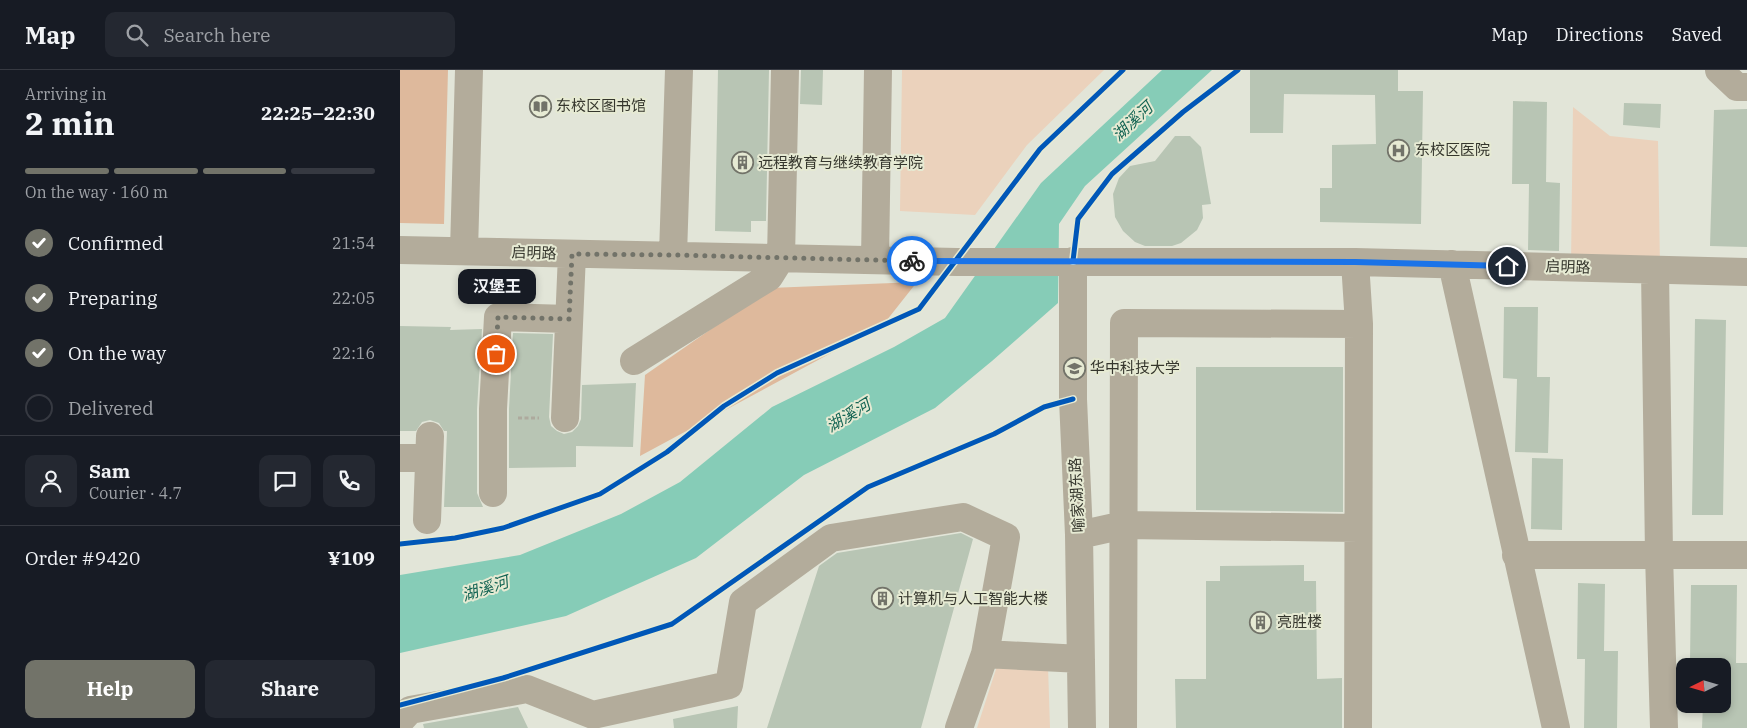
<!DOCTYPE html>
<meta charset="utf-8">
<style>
body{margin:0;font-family:"IBM Plex Serif","Noto Sans SC",serif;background:#242831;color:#f1f3f6;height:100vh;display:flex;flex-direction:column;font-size:19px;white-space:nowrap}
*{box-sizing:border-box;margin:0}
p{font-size:16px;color:#9ea1a6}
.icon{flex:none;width:28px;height:28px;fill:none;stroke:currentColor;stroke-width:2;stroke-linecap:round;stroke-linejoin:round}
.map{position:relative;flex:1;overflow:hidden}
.drawer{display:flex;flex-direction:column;background:#171b24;width:400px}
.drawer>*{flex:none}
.needle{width:32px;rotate:265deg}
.controls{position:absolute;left:1276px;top:588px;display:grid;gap:10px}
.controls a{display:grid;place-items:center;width:55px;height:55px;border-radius:10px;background:#171b24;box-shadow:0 2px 8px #0003;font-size:25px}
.pin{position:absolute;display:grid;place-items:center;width:42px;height:42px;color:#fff;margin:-21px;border:2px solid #fff;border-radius:50%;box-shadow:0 1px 5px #0007}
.courier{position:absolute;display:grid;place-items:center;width:50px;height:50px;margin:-25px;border:4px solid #1a73e8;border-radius:50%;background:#fff;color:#222;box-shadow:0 1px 6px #0007}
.bubble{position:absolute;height:35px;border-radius:10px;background:#171b24;box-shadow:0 2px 8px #0003;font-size:16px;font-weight:700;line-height:35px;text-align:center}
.headline em{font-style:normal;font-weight:700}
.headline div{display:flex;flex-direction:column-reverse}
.headline{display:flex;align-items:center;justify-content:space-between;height:85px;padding:0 25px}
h1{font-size:32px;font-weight:700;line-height:38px}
.bar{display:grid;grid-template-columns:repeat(4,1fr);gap:8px 5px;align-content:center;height:60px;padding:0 25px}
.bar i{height:6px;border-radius:4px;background:#363941}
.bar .on{background:#727369}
.bar p{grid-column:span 4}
.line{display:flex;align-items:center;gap:12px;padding:0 25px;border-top:1px solid #363941}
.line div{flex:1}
.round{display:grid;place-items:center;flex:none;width:52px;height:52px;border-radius:10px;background:#242831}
ol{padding:0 25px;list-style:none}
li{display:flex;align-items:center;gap:15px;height:55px}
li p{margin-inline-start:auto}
li .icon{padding:5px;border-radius:50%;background:#727369;color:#fff;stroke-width:4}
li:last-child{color:#9ea1a6}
li i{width:28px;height:28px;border:2px solid #363941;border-radius:50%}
.primary-button{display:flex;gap:10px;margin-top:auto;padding:10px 25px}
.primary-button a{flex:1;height:58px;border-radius:10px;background:#727369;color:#fff;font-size:20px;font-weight:700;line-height:58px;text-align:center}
.primary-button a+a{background:#242831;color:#f1f3f6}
header{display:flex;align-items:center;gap:30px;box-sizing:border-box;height:70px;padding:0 25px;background:#171b24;border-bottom:1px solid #363941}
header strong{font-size:24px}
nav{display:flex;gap:28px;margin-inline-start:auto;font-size:18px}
.search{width:350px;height:45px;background:#242831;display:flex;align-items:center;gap:12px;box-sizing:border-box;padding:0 18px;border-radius:10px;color:#9ea1a6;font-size:19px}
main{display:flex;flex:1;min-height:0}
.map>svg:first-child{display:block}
</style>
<header>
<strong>Map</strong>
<div class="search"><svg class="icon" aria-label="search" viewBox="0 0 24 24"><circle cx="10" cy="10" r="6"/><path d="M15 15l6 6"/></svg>Search here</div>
<nav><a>Map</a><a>Directions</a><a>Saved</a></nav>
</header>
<main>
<section class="drawer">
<div class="headline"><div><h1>2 min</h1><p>Arriving in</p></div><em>22:25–22:30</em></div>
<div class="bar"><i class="on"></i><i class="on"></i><i class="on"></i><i></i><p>On the way · 160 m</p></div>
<ol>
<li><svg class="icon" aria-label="check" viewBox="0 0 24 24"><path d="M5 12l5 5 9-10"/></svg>Confirmed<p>21:54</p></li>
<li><svg class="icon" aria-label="check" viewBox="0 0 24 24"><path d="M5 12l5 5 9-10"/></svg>Preparing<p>22:05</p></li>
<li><svg class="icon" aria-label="check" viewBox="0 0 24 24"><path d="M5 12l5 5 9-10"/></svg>On the way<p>22:16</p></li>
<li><i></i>Delivered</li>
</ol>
<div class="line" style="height:90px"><a class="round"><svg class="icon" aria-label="person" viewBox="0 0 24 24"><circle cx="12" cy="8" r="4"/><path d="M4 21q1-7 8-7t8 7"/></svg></a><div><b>Sam</b><p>Courier · 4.7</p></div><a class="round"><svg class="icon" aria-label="chat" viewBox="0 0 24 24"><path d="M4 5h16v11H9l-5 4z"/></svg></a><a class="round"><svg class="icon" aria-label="phone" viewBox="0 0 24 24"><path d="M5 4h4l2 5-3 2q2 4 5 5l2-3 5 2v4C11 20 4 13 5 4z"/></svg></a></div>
<div class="line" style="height:65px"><div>Order #9420</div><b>¥109</b></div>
<div class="primary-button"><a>Help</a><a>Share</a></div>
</section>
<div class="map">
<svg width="1347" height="658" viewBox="0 0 1347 658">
<rect width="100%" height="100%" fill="#e2e5d8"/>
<!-- green -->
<path fill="#ebd2bc" d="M 502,0 L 704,0 L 627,75 L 575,145 L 500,141 Z
M 1173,37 L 1210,66 L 1258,71 L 1260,196 L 1171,194 Z
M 598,593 L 648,596 L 650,658 L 577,658 Z"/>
<!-- forest -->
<path fill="#deb99c" d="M 0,0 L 48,0 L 44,154 L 0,153 Z
M 517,212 L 483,255 L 240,386 L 245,305 L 370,218 Z"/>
<!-- water -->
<path fill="#86ccb7" d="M 762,0 L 812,0 L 685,116 L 659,154 L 658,233 L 592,291 L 535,338 L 404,405 L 296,488 L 166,546 L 0,583 L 0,505 L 120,485 L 221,444 L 280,412 L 372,337 L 494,277 L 545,248 L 641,113 Z"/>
<!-- building -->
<path fill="#b8c5b4" d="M 318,0 L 369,0 L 366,151 L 351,151 L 351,162 L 315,161 Z
M 401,0 L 423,0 L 422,35 L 400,34 Z
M 850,0 L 998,0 L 998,21 L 1023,21 L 1021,154 L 920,152 L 920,118 L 932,118 L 932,75 L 976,74 L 975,25 L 884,24 L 883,63 L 850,63 Z
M 1113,31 L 1147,32 L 1146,112 L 1160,113 L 1159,181 L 1128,180 L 1129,114 L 1112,114 Z
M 1224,33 L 1261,34 L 1260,58 L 1223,55 Z
M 1347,39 L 1347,177 L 1310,176 L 1314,40 Z
M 775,66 L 790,66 L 801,77 L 811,134 L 802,135 L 803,148 L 797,160 L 781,173 L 772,176 L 745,176 L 735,172 L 723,161 L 715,147 L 713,124 L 719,108 L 730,96 L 755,91 Z
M 1104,237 L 1138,237 L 1137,307 L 1150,307 L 1148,383 L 1115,382 L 1117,309 L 1103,308 Z
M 1295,249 L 1326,250 L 1323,445 L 1292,445 Z
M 0,256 L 51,257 L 50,260 L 82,259 L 77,339 L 77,423 L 83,437 L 44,437 L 47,361 L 44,361 L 39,353 L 30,350 L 22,352 L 16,361 L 0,361 Z
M 113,263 L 153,264 L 149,347 L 151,356 L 157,361 L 164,364 L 172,362 L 178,356 L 181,349 L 182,315 L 236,313 L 233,377 L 176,376 L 176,397 L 109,398 L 109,339 Z
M 796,297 L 943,297 L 943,442 L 796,440 Z
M 1132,388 L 1163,389 L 1162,460 L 1131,459 Z
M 561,463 L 573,469 L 521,658 L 367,658 L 419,496 L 437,483 Z
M 904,495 L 904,511 L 916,511 L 917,609 L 942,608 L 942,658 L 776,658 L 775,609 L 806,609 L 806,511 L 820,511 L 820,496 Z
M 1178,513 L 1205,514 L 1204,581 L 1218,581 L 1217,658 L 1184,658 L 1185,589 L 1177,589 Z
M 1291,515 L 1337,515 L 1336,593 L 1347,593 L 1347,658 L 1302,658 L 1303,634 L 1322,634 L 1322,596 L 1304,596 L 1304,592 L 1290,592 Z
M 338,636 L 337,658 L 274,658 L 273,649 Z
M 118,637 L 128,658 L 24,658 L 23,654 Z"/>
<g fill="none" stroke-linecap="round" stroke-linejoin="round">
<!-- path -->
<path stroke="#adaa9d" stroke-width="3" stroke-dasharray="4 2.5" stroke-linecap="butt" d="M 99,222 L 100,208
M 118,348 L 139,348"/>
<!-- minor -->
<path stroke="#b3ac9b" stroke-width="28" d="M 1319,0 L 1337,17 L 1347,17
M 0,180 L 557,192 L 955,192 L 1347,202
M 64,181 L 69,0
M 273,185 L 279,0
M 475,190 L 478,0
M 673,191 L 673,329 L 679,465 L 682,658
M 955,192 L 959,254
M 1052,194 L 1156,658
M 1255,200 L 1259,484 L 1264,658
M 234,291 L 369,207 L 381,188 L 385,0
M 165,348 L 172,184
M 0,388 L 29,388
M 93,423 L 93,339 L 98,247 L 169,249
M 27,450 L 30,366
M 679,465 L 724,455 L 958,458
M 1116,485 L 1347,485
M 0,651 L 10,640 L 127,619 L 193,645 L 329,615 L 343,532 L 431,468 L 563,447 L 606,467 L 585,584
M 559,658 L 585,584 L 681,589
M 723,658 L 724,253 L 959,254 L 958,658"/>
<defs>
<path id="cycleway" d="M 673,191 L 678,149 L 712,104 L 783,42 L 838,0
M 0,474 L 55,468 L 103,458 L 200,424 L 267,382 L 324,336 L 377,303 L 519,239 L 640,79 L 723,0
M 0,635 L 103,608 L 272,554 L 468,417 L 594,364 L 644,337 L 673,329"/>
</defs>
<!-- cycleway casing -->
<use href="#cycleway" stroke="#e6ead3" stroke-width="8"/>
<!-- cycleway -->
<use href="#cycleway" stroke="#0057b8" stroke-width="5"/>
</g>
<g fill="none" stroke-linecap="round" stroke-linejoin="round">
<!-- done -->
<path stroke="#727369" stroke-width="5" stroke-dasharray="0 9" d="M 96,284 L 98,247 L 169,249 L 172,184 L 273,185 L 512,191"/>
<!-- route -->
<path stroke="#1a73e8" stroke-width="6" d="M 512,191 L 955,192 L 1107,196"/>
</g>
<!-- icons -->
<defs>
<symbol id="library-ring" viewBox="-11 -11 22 22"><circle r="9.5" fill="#e6ead3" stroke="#727369" stroke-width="1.5"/><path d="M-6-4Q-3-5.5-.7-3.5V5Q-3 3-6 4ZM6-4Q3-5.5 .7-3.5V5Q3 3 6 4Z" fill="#727369"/></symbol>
<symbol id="hospital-ring" viewBox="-11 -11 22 22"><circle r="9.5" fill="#e6ead3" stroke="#727369" stroke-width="1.5"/><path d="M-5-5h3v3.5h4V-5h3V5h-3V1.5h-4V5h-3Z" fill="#727369"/></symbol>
<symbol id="building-ring" viewBox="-11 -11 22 22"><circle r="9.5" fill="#e6ead3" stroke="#727369" stroke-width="1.5"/><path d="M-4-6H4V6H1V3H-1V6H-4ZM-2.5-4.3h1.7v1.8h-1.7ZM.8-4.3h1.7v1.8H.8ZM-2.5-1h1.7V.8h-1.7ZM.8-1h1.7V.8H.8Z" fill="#727369"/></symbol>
<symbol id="university-ring" viewBox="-11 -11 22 22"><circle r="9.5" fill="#e6ead3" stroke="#727369" stroke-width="1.5"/><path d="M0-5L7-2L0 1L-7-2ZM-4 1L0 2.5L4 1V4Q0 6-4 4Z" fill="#727369"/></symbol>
</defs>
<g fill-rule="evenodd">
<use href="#library-ring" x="128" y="24" width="25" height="25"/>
<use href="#hospital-ring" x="986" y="68" width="25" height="25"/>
<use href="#building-ring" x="330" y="80" width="25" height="25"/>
<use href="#university-ring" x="662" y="286" width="25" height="25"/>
<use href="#building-ring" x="470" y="516" width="25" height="25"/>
<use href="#building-ring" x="848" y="540" width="25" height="25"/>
</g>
<g text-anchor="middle" stroke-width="4" stroke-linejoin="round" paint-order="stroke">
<!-- poi labels -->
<g font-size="15" fill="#35362d" stroke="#e6ead3" text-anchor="start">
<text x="156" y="41">东校区图书馆</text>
<text x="1015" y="85">东校区医院</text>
<text x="358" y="98">远程教育与继续教育学院</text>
<text x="690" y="303">华中科技大学</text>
<text x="498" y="534">计算机与人工智能大楼</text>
<text x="877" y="557">亮胜楼</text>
</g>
<!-- street labels -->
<g font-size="15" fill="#35362d" stroke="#e6ead3">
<text transform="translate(134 183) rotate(2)" y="5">启明路</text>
<text transform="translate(1168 197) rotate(2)" y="5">启明路</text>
<text transform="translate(677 425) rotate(-93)" y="5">喻家湖东路</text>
</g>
<!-- water labels -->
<g font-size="16" font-style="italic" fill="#136453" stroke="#e6ead3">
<text transform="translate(732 51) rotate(-43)" y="6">湖溪河</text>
<text transform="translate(448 345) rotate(-31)" y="6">湖溪河</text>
<text transform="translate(85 518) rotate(-18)" y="6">湖溪河</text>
</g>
</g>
</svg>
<div class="controls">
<a><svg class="needle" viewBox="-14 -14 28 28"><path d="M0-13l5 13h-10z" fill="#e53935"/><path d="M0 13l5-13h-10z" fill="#9ea1a6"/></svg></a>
</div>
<div class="pin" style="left:96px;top:284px;background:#ea580c"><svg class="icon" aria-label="bag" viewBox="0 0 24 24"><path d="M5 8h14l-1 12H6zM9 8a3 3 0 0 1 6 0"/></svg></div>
<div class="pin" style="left:1107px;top:196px;background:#1f2937"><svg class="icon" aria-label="home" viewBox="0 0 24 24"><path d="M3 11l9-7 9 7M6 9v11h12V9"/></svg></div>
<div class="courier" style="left:512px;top:191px"><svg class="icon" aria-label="bike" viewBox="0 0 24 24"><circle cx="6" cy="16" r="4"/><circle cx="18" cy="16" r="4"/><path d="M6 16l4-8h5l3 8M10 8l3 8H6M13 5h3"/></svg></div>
<div class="bubble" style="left:58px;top:199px;width:78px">汉堡王</div>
</div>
</main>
